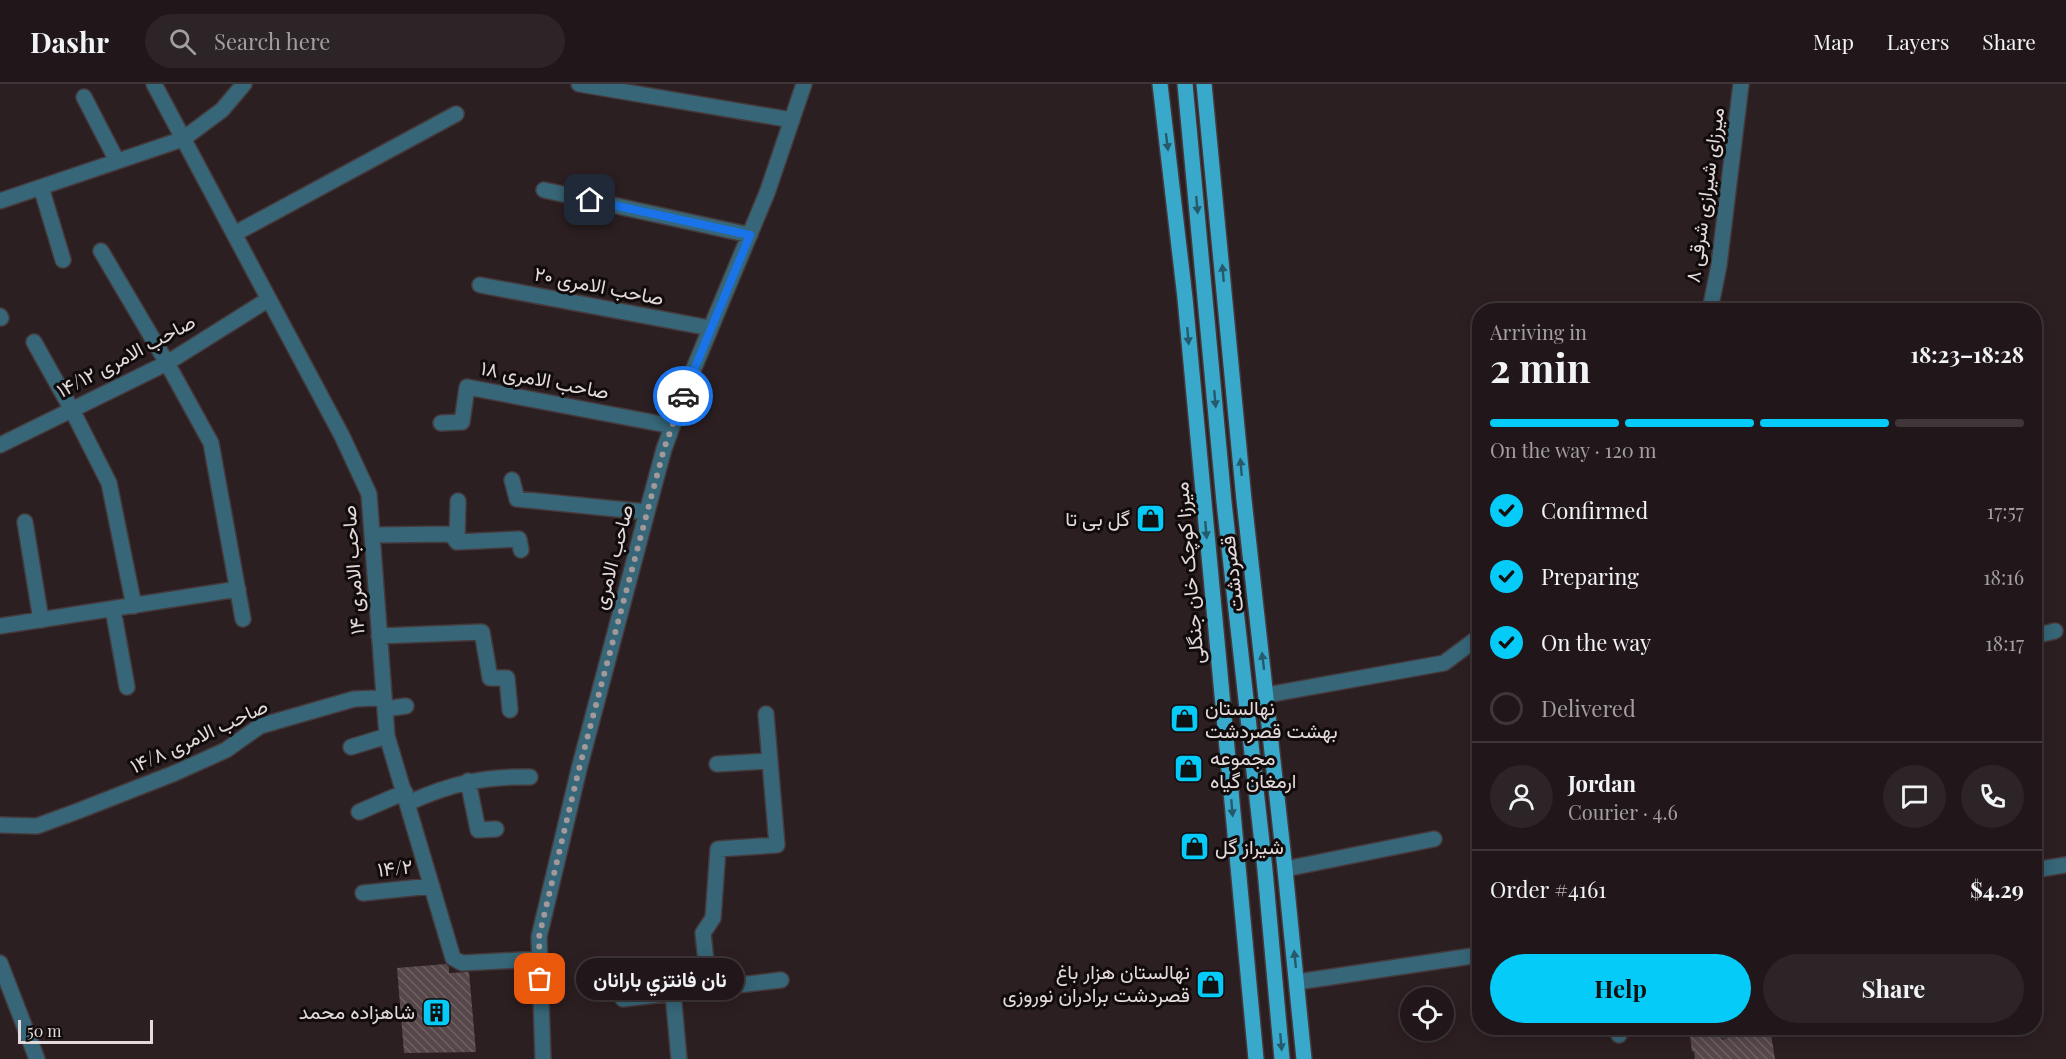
<!DOCTYPE html>
<meta charset="utf-8">
<style>
body{margin:0;font-family:"Playfair Display",Vazirmatn,serif;background:#2d2427;color:#f1f3f6;height:100vh;display:flex;flex-direction:column;font-size:22px;white-space:nowrap}
*{box-sizing:border-box;margin:0}
p{font-size:20px;color:#a29fa2}
.icon{flex:none;width:33px;height:33px;fill:none;stroke:currentColor;stroke-width:2;stroke-linecap:round;stroke-linejoin:round}
.map{position:relative;flex:1;overflow:hidden}
.details{position:absolute;left:1472px;top:219px;width:570px;height:732px;display:flex;flex-direction:column;background:#21171a;border-radius:24px;box-shadow:0 3px 15px #0003,0 0 0 2px #3e3639}
.details>*{flex:none}
.fabs{position:absolute;left:1400px;top:903px;display:grid;gap:12px}
.fabs a{display:grid;place-items:center;width:54px;height:54px;border-radius:50%;background:#21171a;box-shadow:0 3px 15px #0003,0 0 0 2px #3e3639;font-size:30px}
.scale{position:absolute;left:18px;bottom:15px;width:135px;box-sizing:border-box;padding-left:6px;border:3px solid #e3dadb;border-top:0;font-size:16px;line-height:21px;white-space:nowrap;color:#e3dadb;-webkit-text-stroke:4px #110b0c;paint-order:stroke}
.pin{position:absolute;display:grid;place-items:center;width:51px;height:51px;color:#fff;margin:-26px;border-radius:12px;box-shadow:0 3px 9px #0006}
.courier{position:absolute;display:grid;place-items:center;width:60px;height:60px;margin:-30px;border:4px solid #1a73e8;border-radius:50%;background:#fff;color:#222;box-shadow:0 2px 8px #0007}
.bubble{position:absolute;height:42px;border-radius:21px;background:#21171a;box-shadow:0 3px 15px #0003,0 0 0 2px #3e3639;font-size:20px;font-weight:700;line-height:42px;text-align:center}
.summary em{font-style:normal;font-weight:700}
.summary div{display:flex;flex-direction:column-reverse}
.summary{display:flex;align-items:center;justify-content:space-between;height:102px;padding:0 18px}
h1{font-size:39px;font-weight:700;line-height:45px}
.bar{display:grid;grid-template-columns:repeat(4,1fr);gap:9px 6px;align-content:center;height:72px;padding:0 18px}
.bar i{height:8px;border-radius:4px;background:#3e3639}
.bar .selected{background:#05cbf9}
.bar p{grid-column:span 4}
.line{display:flex;align-items:center;gap:15px;padding:0 18px;border-top:2px solid #3e3639}
.line div{flex:1}
.round{display:grid;place-items:center;flex:none;width:63px;height:63px;border-radius:32px;background:#2d2427}
ol{padding:0 18px;list-style:none}
li{display:flex;align-items:center;gap:18px;height:66px}
li p{margin-inline-start:auto}
li .icon{padding:6px;border-radius:50%;background:#05cbf9;color:#111;stroke-width:4}
li:last-child{color:#a29fa2}
li i{width:33px;height:33px;border:3px solid #3e3639;border-radius:50%}
.primary-button{display:flex;gap:12px;margin-top:auto;padding:12px 18px}
.primary-button a{flex:1;height:69px;border-radius:36px;background:#05cbf9;color:#111;font-size:24px;font-weight:700;line-height:69px;text-align:center}
.primary-button a+a{background:#2d2427;color:#f1f3f6}
header{display:flex;align-items:center;gap:36px;box-sizing:border-box;height:84px;padding:0 30px;background:#21171a;border-bottom:2px solid #3e3639}
header strong{font-size:28px}
nav{display:flex;gap:33px;margin-inline-start:auto;font-size:21px}
.search{width:420px;height:54px;background:#2d2427;display:flex;align-items:center;gap:15px;box-sizing:border-box;padding:0 21px;border-radius:33px;color:#a29fa2;font-size:22px}
.map>svg:first-child{display:block}
</style>
<header>
<strong>Dashr</strong>
<div class="search"><svg class="icon" aria-label="search" viewBox="0 0 24 24"><circle cx="10" cy="10" r="6"/><path d="M15 15l6 6"/></svg>Search here</div>
<nav><a>Map</a><a>Layers</a><a>Share</a></nav>
</header>
<div class="map">
<svg width="2066" height="975" viewBox="0 0 2066 975">
<defs>
<pattern id="building-back-hatch" width="6" height="6" patternUnits="userSpaceOnUse" patternTransform="scale(1.5)"><rect width="6" height="6" fill="#56474a"/><path d="M-1 5l2 2M0 0l6 6M5-1l2 2" fill="none" stroke="#6e6164"/></pattern>
</defs>
<rect width="100%" height="100%" fill="#2c1f22"/>
<!-- building -->
<path fill="url(#building-back-hatch)" d="M 446,880 L 449,883 L 449,889 L 469,888 L 476,968 L 404,969 L 397,884 Z
M 1689,944 L 1714,944 L 1716,951 L 1723,956 L 1732,951 L 1734,944 L 1770,944 L 1775,975 L 1695,975 L 1694,967 L 1692,968 Z"/>
<g fill="none" stroke-linecap="round" stroke-linejoin="round">
<defs>
<path id="minor" d="M 154,0 L 342,352 L 369,410 L 387,652 L 453,874 L 462,879 L 540,875
M 579,0 L 792,36
M 84,13 L 117,77
M 41,103 L 63,176
M 544,106 L 750,151
M 0,117 L 183,55 L 222,26 L 244,0
M 234,150 L 456,30
M 101,167 L 167,279 L 211,359 L 243,535
M 480,201 L 710,244
M 1710,226 L 1719,181 L 1741,0
M 0,232 L 1,234
M 34,258 L 72,326 L 109,399 L 134,522
M 441,339 L 462,338 L 467,303 L 672,342
M 0,361 L 167,279 L 269,215
M 512,396 L 517,415 L 647,428
M 25,438 L 41,536
M 372,451 L 451,450 L 457,458 L 519,455 L 521,466
M 457,458 L 458,417
M 113,525 L 127,603
M 0,542 L 238,505
M 379,552 L 482,548 L 490,594 L 507,594 L 510,626
M 2034,552 L 2055,547
M 1267,611 L 1444,579 L 1479,553
M 385,625 L 406,622
M 351,663 L 387,652
M 717,680 L 770,677
M 468,697 L 478,746 L 496,745
M 408,719 C 450,700 483,692 530,693
M 359,728 L 405,708
M 0,741 L 37,742 L 78,727 L 175,689 L 226,666 L 260,642 L 354,615 L 377,614 L 384,617
M 1285,785 L 1434,755
M 2034,786 L 2066,781
M 363,809 L 432,802
M 0,879 L 37,975
M 1297,898 L 1479,871
M 709,905 L 703,849 L 713,834 L 718,765 L 777,761 L 766,630
M 673,909 L 679,975
M 623,915 L 781,896
M 1618,944 L 1619,951
M 1724,944 L 1724,946
M 543,975 L 539,853 L 579,685 L 647,428 L 664,365 L 689,296 L 767,109 L 804,0"/>
<path id="major" d="M 1160,0 L 1185,214 L 1256,975
M 1185,0 L 1224,418 L 1265,786 L 1282,975
M 1204,0 L 1244,416 L 1285,785 L 1304,975"/>
</defs>
<!-- minor casing -->
<use href="#minor" stroke="#46393c" stroke-width="18"/>
<!-- major casing -->
<use href="#major" stroke="#46393c" stroke-width="18"/>
<!-- minor -->
<use href="#minor" stroke="#366677" stroke-width="15"/>
<!-- major -->
<use href="#major" stroke="#39a9cb" stroke-width="15"/>
</g>
<!-- one-way arrows -->
<defs><path id="oneway-solid" d="M-6-.8H1V-3.2L6.5 0L1 3.2V.8H-6Z" transform="scale(1.5)"/></defs>
<g fill="#255a6c">
<use href="#oneway-solid" transform="translate(1167 58) rotate(83)"/>
<use href="#oneway-solid" transform="translate(1197 121) rotate(85)"/>
<use href="#oneway-solid" transform="translate(1223 189) rotate(-95)"/>
<use href="#oneway-solid" transform="translate(1188 252) rotate(85)"/>
<use href="#oneway-solid" transform="translate(1215 315) rotate(85)"/>
<use href="#oneway-solid" transform="translate(1241 383) rotate(-95)"/>
<use href="#oneway-solid" transform="translate(1206 446) rotate(85)"/>
<use href="#oneway-solid" transform="translate(1263 577) rotate(-97)"/>
<use href="#oneway-solid" transform="translate(1232 724) rotate(85)"/>
<use href="#oneway-solid" transform="translate(1295 875) rotate(-96)"/>
<use href="#oneway-solid" transform="translate(1281 958) rotate(85)"/>
</g>
<g fill="none" stroke-linecap="round" stroke-linejoin="round">
<!-- done -->
<path stroke="#a3999a" stroke-width="6" stroke-dasharray="0 10.8" d="M 540,895 L 539,853 L 579,685 L 664,365 L 683,312"/>
<!-- route -->
<path stroke="#1a73e8" stroke-width="8" d="M 590,116 L 750,151 L 683,312"/>
</g>
<!-- icons -->
<defs>
<symbol id="shop-square" viewBox="-11 -11 22 22"><rect x="-9" y="-9" width="18" height="18" rx="4" fill="#05cbf9" stroke="#110b0c"/><path d="M-5-2.5h2.3a2.7 3.5 0 0 1 5.4 0H5L5.5 6h-11ZM-1.5-2.5h3a1.5 2.3 0 0 0-3 0Z" fill="#111"/></symbol>
<symbol id="building-square" viewBox="-11 -11 22 22"><rect x="-9" y="-9" width="18" height="18" rx="4" fill="#05cbf9" stroke="#110b0c"/><path d="M-4-6H4V6H1V3H-1V6H-4ZM-2.5-4.3h1.7v1.8h-1.7ZM.8-4.3h1.7v1.8H.8ZM-2.5-1h1.7V.8h-1.7ZM.8-1h1.7V.8H.8Z" fill="#111"/></symbol>
</defs>
<g fill-rule="evenodd">
<use href="#shop-square" x="1134" y="418" width="33" height="33"/>
<use href="#shop-square" x="1168" y="618" width="33" height="33"/>
<use href="#shop-square" x="1172" y="668" width="33" height="33"/>
<use href="#shop-square" x="1178" y="746" width="33" height="33"/>
<use href="#shop-square" x="1194" y="884" width="33" height="33"/>
<use href="#building-square" x="420" y="912" width="33" height="33"/>
</g>
<g text-anchor="middle" stroke-width="6" stroke-linejoin="round" paint-order="stroke">
<!-- street labels -->
<g font-size="20" fill="#e3dadb" stroke="#110b0c">
<text transform="translate(1705 111) rotate(-82)" y="7">۸ میرزای شیرازی شرقی</text>
<text transform="translate(599 202) rotate(11)" y="7">۲۰ صاحب الامری</text>
<text transform="translate(126 272) rotate(-28)" y="7">۱۴/۱۲ صاحب الامری</text>
<text transform="translate(545 296) rotate(11)" y="7">۱۸ صاحب الامری</text>
<text transform="translate(613 473) rotate(-75)" y="7">صاحب الامری</text>
<text transform="translate(353 486) rotate(-94)" y="7">۱۴ صاحب الامری</text>
<text transform="translate(1189 489) rotate(-95)" y="7">میرزا کوچک خان جنگلی</text>
<text transform="translate(1232 490) rotate(-97)" y="7">قصردشت</text>
<text transform="translate(199 652) rotate(-25)" y="7">صاحب الامری ۱۴/۸</text>
<text transform="translate(395 784) rotate(-6)" y="7">۱۴/۲</text>
</g>
<!-- poi labels -->
<g font-size="20" fill="#e3dadb" stroke="#110b0c" text-anchor="end">
<text x="1130" y="442">گل بی تا</text>
<text x="1205" y="631" text-anchor="start">نهالستان<tspan x="1205" dy="23">بهشت قصردشت</tspan></text>
<text x="1210" y="681" text-anchor="start">مجموعه<tspan x="1210" dy="23">ارمغان گیاه</tspan></text>
<text x="1215" y="770" text-anchor="start">شیراز گل</text>
<text x="1190" y="895">نهالستان هزار باغ<tspan x="1190" dy="23">قصردشت برادران نوروزی</tspan></text>
<text x="415" y="935">شاهزاده محمد</text>
</g>
</g>
</svg>
<div class="fabs">
<a><svg class="icon" aria-label="locate" viewBox="0 0 24 24"><circle cx="12" cy="12" r="6"/><path d="M12 2v4M12 18v4M2 12h4M18 12h4"/></svg></a>
</div>
<div class="scale">50 m</div>
<div class="pin" style="left:540px;top:895px;background:#ea580c"><svg class="icon" aria-label="bag" viewBox="0 0 24 24"><path d="M5 8h14l-1 12H6zM9 8a3 3 0 0 1 6 0"/></svg></div>
<div class="pin" style="left:590px;top:116px;background:#1f2937"><svg class="icon" aria-label="home" viewBox="0 0 24 24"><path d="M3 11l9-7 9 7M6 9v11h12V9"/></svg></div>
<div class="courier" style="left:683px;top:312px"><svg class="icon" aria-label="car" viewBox="0 0 24 24"><path d="M5 17H2v-5l4-1 3-4h7l3 4 3 1v5h-3M9 17h6M6 11h13"/><circle cx="7" cy="17" r="2"/><circle cx="17" cy="17" r="2"/></svg></div>
<div class="bubble" style="left:576px;top:874px;width:168px">نان فانتزي بارانان</div>
<section class="details">
<div class="summary"><div><h1>2 min</h1><p>Arriving in</p></div><em>18:23–18:28</em></div>
<div class="bar"><i class="selected"></i><i class="selected"></i><i class="selected"></i><i></i><p>On the way · 120 m</p></div>
<ol>
<li><svg class="icon" aria-label="check" viewBox="0 0 24 24"><path d="M5 12l5 5 9-10"/></svg>Confirmed<p>17:57</p></li>
<li><svg class="icon" aria-label="check" viewBox="0 0 24 24"><path d="M5 12l5 5 9-10"/></svg>Preparing<p>18:16</p></li>
<li><svg class="icon" aria-label="check" viewBox="0 0 24 24"><path d="M5 12l5 5 9-10"/></svg>On the way<p>18:17</p></li>
<li><i></i>Delivered</li>
</ol>
<div class="line" style="height:108px"><a class="round"><svg class="icon" aria-label="person" viewBox="0 0 24 24"><circle cx="12" cy="8" r="4"/><path d="M4 21q1-7 8-7t8 7"/></svg></a><div><b>Jordan</b><p>Courier · 4.6</p></div><a class="round"><svg class="icon" aria-label="chat" viewBox="0 0 24 24"><path d="M4 5h16v11H9l-5 4z"/></svg></a><a class="round"><svg class="icon" aria-label="phone" viewBox="0 0 24 24"><path d="M5 4h4l2 5-3 2q2 4 5 5l2-3 5 2v4C11 20 4 13 5 4z"/></svg></a></div>
<div class="line" style="height:78px"><div>Order #4161</div><b>$4.29</b></div>
<div class="primary-button"><a>Help</a><a>Share</a></div>
</section>
</div>
